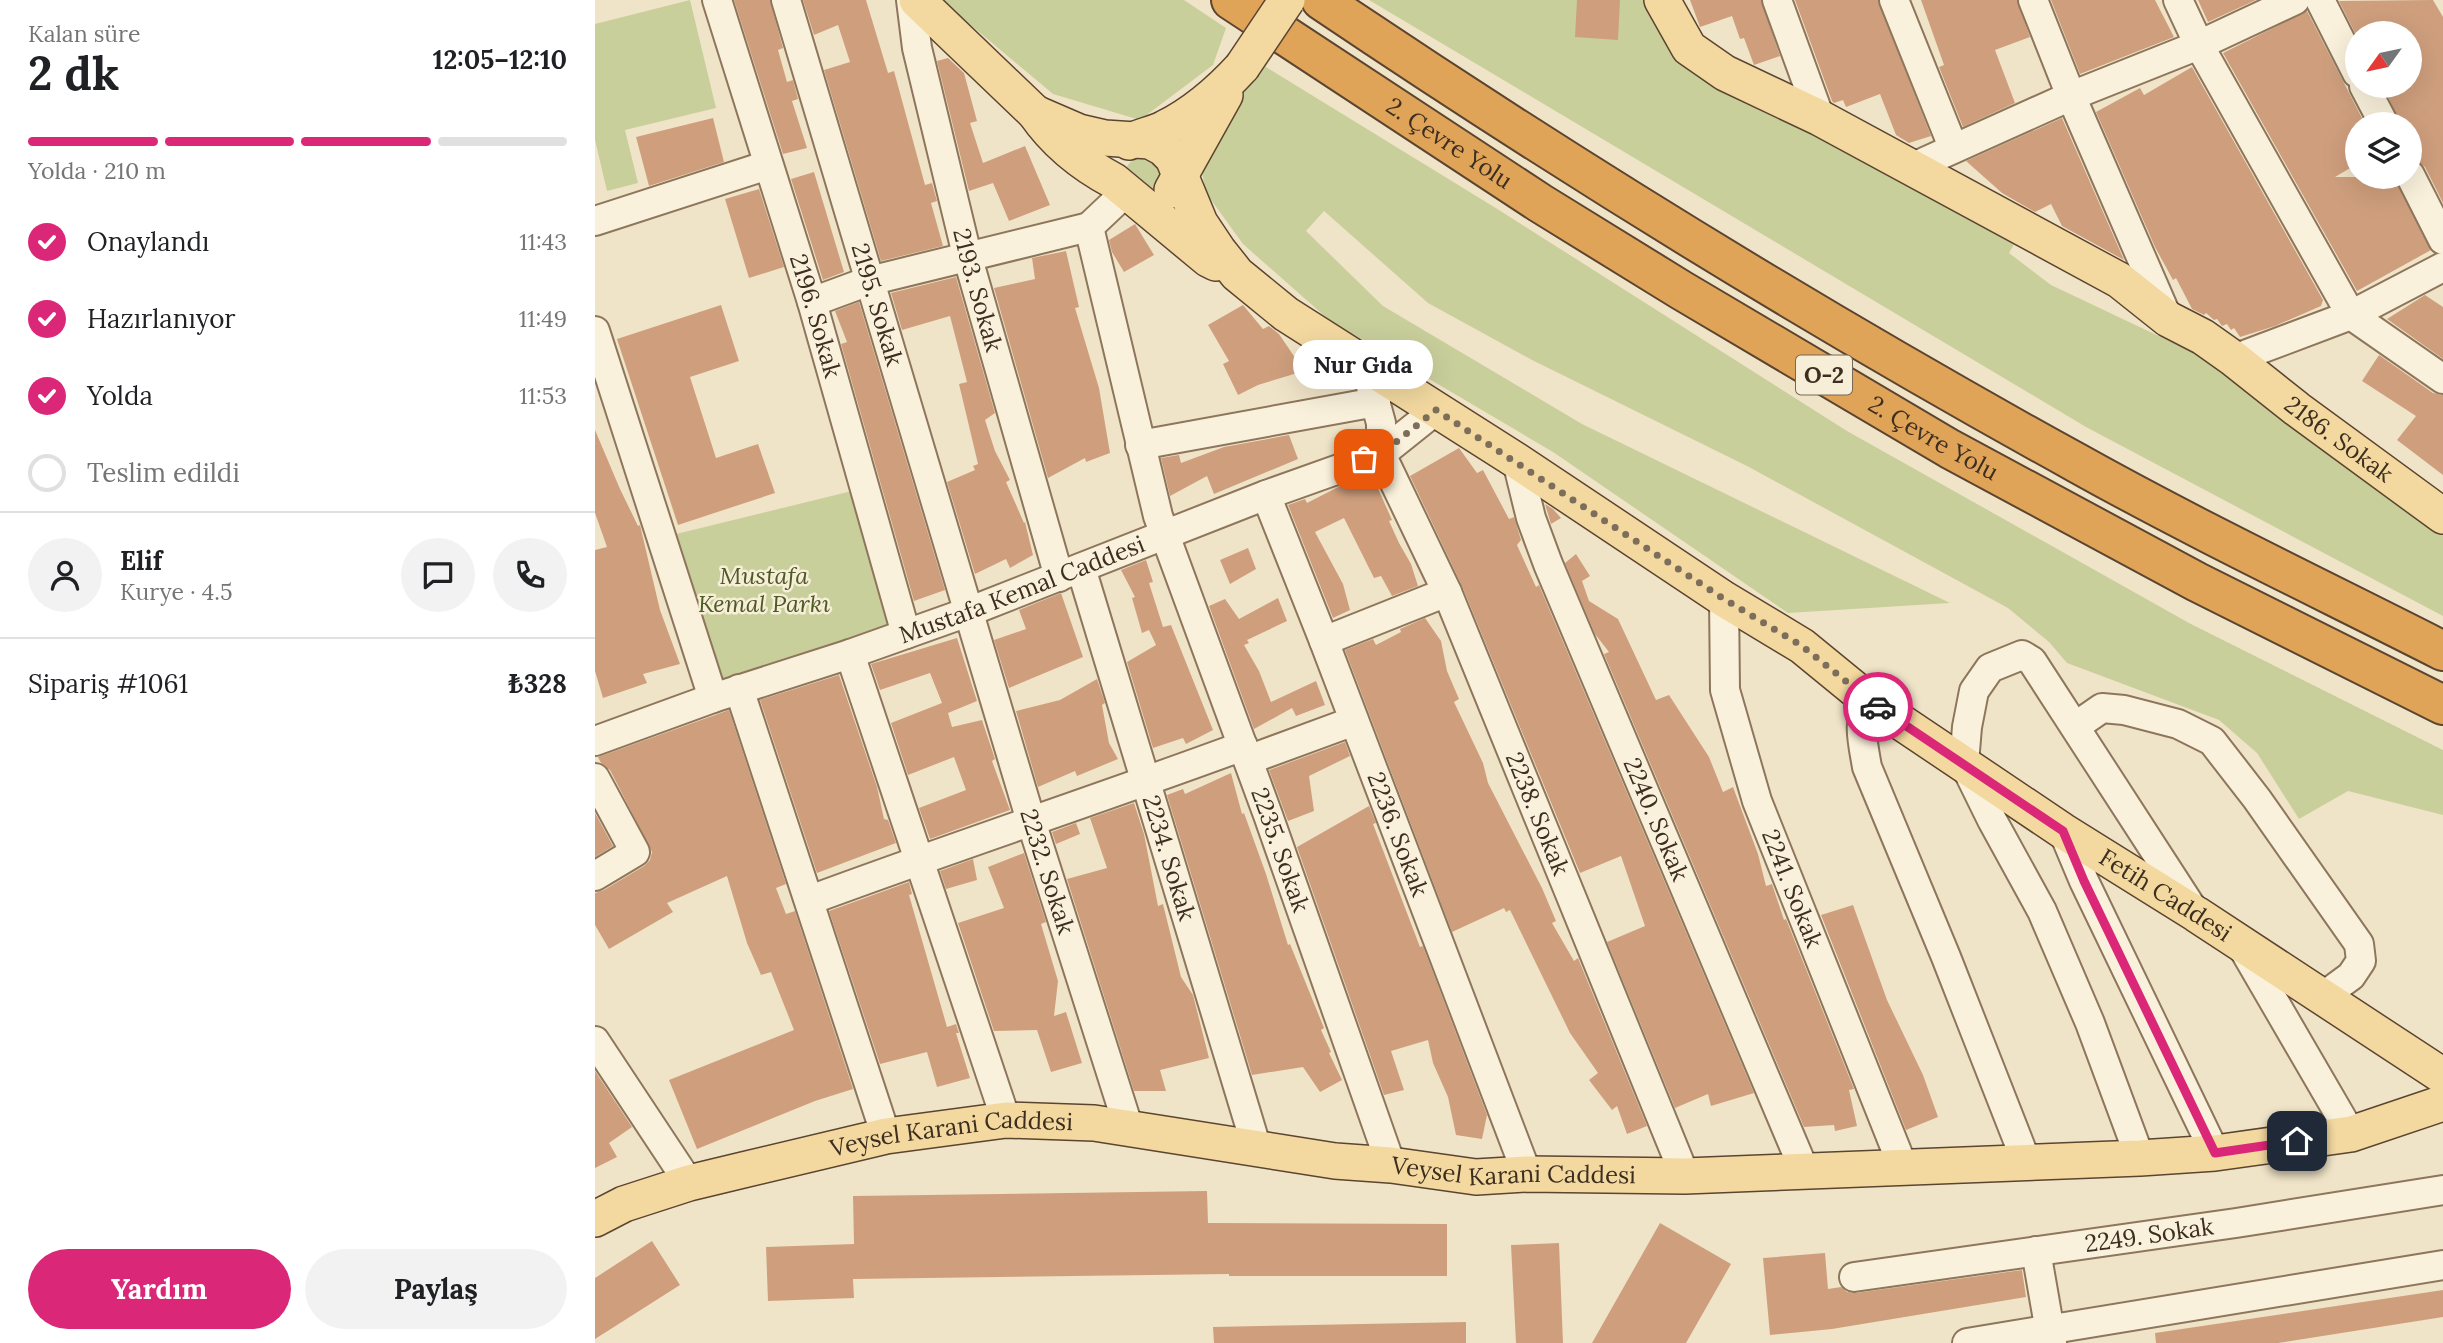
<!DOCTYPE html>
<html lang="tr">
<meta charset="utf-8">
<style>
body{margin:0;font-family:Lora,serif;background:#f2f2f2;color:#202124;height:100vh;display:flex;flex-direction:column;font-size:26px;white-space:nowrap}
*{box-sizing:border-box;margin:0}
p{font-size:23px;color:#757577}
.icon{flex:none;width:38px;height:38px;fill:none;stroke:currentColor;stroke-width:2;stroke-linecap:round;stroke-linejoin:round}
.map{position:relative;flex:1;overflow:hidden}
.sheet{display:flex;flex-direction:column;background:#fff;width:595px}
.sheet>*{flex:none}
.needle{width:46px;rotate:237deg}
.tools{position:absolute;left:1750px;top:21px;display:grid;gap:14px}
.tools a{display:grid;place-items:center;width:77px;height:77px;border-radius:50%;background:#fff;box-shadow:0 7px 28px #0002;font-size:35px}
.pin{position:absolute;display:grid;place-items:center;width:60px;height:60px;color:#fff;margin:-30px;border-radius:14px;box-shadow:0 4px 10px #0006}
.courier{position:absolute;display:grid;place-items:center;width:70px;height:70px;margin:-35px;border:5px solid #db2777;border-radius:50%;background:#fff;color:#222;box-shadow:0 2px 9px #0007}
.bubble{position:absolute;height:49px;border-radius:24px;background:#fff;box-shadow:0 7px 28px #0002;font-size:23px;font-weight:700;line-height:49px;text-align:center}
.summary em{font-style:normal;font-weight:700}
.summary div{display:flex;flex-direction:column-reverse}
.summary{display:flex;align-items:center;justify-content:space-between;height:119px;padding:0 28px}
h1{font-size:46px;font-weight:700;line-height:52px}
.bar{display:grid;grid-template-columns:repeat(4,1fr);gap:10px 7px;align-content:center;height:84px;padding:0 28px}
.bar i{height:9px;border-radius:5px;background:#e0e0e0}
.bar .selected{background:#db2777}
.bar p{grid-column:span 4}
.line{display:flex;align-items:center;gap:18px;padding:0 28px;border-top:2px solid #e0e0e0}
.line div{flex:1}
.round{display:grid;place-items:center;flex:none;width:74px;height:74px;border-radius:37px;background:#f2f2f2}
ol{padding:0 28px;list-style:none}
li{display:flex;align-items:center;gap:21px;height:77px}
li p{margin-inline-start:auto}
li .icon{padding:7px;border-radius:50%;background:#db2777;color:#fff;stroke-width:4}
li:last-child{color:#757577}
li i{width:38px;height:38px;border:4px solid #e0e0e0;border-radius:50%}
.cta{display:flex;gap:14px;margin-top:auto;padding:14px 28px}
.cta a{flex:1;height:80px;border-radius:42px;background:#db2777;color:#fff;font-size:28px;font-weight:700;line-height:80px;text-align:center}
.cta a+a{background:#f2f2f2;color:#202124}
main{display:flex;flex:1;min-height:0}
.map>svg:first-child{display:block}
</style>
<main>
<section class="sheet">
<div class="summary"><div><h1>2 dk</h1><p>Kalan süre</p></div><em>12:05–12:10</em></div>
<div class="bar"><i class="selected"></i><i class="selected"></i><i class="selected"></i><i></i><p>Yolda · 210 m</p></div>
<ol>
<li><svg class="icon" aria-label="check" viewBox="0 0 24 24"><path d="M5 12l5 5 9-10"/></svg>Onaylandı<p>11:43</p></li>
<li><svg class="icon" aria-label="check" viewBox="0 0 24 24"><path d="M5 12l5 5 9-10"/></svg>Hazırlanıyor<p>11:49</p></li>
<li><svg class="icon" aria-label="check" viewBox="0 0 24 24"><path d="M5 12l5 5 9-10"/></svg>Yolda<p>11:53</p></li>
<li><i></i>Teslim edildi</li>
</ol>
<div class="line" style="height:126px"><a class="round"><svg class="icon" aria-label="person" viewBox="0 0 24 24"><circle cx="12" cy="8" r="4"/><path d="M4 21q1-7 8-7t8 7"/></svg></a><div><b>Elif</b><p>Kurye · 4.5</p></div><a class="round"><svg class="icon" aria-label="chat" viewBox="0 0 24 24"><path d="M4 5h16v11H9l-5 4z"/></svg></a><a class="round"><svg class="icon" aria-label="phone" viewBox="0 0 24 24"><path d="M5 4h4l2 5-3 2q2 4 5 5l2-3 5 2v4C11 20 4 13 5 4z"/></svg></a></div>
<div class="line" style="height:91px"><div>Sipariş #1061</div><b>₺328</b></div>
<div class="cta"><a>Yardım</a><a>Paylaş</a></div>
</section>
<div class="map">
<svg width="1848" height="1343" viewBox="0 0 1848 1343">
<rect width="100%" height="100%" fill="#f0e4c8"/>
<!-- green -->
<path fill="#c9cf9b" d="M 95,0 L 121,108 L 30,130 L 43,183 L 12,191 L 0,140 L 0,24 Z
M 346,0 L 589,0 L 631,28 L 618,65 L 545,120 L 458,94 Z
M 774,0 L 1052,0 L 1085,63 L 1187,113 L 1421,241 L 1414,253 L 1456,285 L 1627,366 L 1848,528 L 1848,616 L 1491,427 Z
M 666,64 L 904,210 L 1252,431 L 1594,623 L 1848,750 L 1848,815 L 1753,791 L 1704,819 L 1662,753 L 1624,720 L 1472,663 L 1454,642 L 1413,608 L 1154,467 L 937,360 L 833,303 L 729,211 L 711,231 L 788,306 L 987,424 L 1355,603 L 1193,613 L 958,452 L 734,320 L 648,244 L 611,193 L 604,157 Z
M 545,158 L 566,168 L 566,184 L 552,191 L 529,176 C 531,166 534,160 545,158 Z
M 261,490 L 301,629 L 119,682 L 73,536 Z"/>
<!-- building -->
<path fill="#cf9f7d" d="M 139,0 L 175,0 L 188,48 L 183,50 L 192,82 L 198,80 L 203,99 L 197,101 L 212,148 L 188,154 Z
M 208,0 L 271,0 L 293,73 L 299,71 L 330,185 L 337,183 L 342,201 L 336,203 L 348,246 L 286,261 L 229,70 L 255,62 L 243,25 L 219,35 Z
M 982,0 L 1025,0 L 1023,40 L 980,37 Z
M 1095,0 L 1166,0 L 1185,56 L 1159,65 L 1149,38 L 1145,39 L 1137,16 L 1105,27 Z
M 1200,0 L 1283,0 L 1336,136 L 1314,143 L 1301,135 L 1285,94 L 1251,107 L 1248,100 L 1239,103 L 1237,101 Z
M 1326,0 L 1422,0 L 1435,37 L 1400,50 L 1420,103 L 1368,127 L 1344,67 L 1349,65 Z
M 1456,0 L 1560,0 L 1579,37 L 1485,74 Z
M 1603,0 L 1661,0 L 1613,22 Z
M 1838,0 L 1848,17 L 1848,203 L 1830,167 L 1821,160 L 1815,149 L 1815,124 L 1806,124 L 1788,86 L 1815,86 L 1815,33 L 1762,33 L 1762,37 L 1744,1 Z
M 1712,11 L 1770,124 L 1762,124 L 1762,164 L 1740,177 L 1799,177 L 1836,250 L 1762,291 L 1628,53 Z
M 353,58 L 369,73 L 382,121 L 375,123 L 388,163 L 430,146 L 455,205 L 414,221 L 398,183 L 374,191 L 342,61 Z
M 1597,67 L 1728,300 L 1726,306 L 1680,326 L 1645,337 L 1639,328 L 1636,330 L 1632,324 L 1627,326 L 1622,319 L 1619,320 L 1611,313 L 1609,315 L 1597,309 L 1581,278 L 1578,280 L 1560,247 L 1501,112 L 1545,88 L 1549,95 Z
M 118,118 L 129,162 L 54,186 L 41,137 Z
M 1467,118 L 1529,260 L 1467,226 L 1456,204 L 1440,212 L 1407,193 L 1371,161 Z
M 219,172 L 249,272 L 228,280 L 196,179 Z
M 164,189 L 189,267 L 154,278 L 130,199 Z
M 540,224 L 559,255 L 529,272 L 517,252 L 514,240 Z
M 471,251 L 484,307 L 480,308 L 504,388 L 515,453 L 491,462 L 490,458 L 453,478 L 399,288 L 440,279 L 437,258 Z
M 361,277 L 400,413 L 390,420 L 400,451 L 415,480 L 411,482 L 429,523 L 430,522 L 438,555 L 415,568 L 411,559 L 380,574 L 352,482 L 380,470 L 378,466 L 383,464 L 364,384 L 372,382 L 355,316 L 307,330 L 296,293 Z
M 1830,295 L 1848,307 L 1848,359 L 1792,319 Z
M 264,302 L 350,590 L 319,601 L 246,344 L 252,342 L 240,311 Z
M 126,305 L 144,361 L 95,377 L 121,458 L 163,444 L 180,493 L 83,525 L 22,339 Z
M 648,305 L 668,329 L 674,326 L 684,334 L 709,371 L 663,385 L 643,395 L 628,364 L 634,361 L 613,325 Z
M 1784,355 L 1838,393 L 1848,395 L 1848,475 L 1802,440 L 1821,416 L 1767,381 Z
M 0,430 L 25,489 L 43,526 L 45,525 L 65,610 L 85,664 L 48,674 L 52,683 L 8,698 L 0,671 L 0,550 L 12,547 L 0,513 Z
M 694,435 L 703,459 L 619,494 L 612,476 L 575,496 L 566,458 L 584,455 L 586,463 L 629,447 Z
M 864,448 L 882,473 L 888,470 L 914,519 L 919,517 L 926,540 L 922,545 L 941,587 L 944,585 L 1159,1093 L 1116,1106 L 1113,1094 L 1080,1108 L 1012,942 L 1050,926 L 1026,856 L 985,873 L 867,586 L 815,476 Z
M 777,475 L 797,520 L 794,521 L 804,543 L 816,564 L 823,586 L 797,596 L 786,576 L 779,578 L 749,518 L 720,532 L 748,584 L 755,610 L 738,618 L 693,505 L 710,499 L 712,503 L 747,485 Z
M 950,504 L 958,509 L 966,518 L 956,524 Z
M 653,548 L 661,569 L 635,584 L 625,560 Z
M 981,554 L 995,576 L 987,581 L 994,601 L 1023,619 L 1061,700 L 1074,695 L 1114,757 L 1128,792 L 1138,787 L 1163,854 L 1171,886 L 1177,884 L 1189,920 L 1191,919 L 1259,1089 L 1254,1090 L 1262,1126 L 1240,1131 L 1239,1125 L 1209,1127 L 1009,654 L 1014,652 L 1000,634 L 970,563 Z
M 551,560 L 558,582 L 554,583 L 568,627 L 576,625 L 618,730 L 591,744 L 588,738 L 558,748 L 532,662 L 561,645 L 554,630 L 547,633 L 537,598 L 540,597 L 526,570 Z
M 466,593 L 488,657 L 414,688 L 399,640 L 431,629 L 424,610 Z
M 683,598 L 692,621 L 652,640 L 654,643 L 649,645 L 664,671 L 676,702 L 721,681 L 730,705 L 701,716 L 697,708 L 659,729 L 614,606 L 630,599 L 644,619 Z
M 830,618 L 846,641 L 852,671 L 864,699 L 859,702 L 888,763 L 893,783 L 947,888 L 961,921 L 957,923 L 979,961 L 983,958 L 1052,1126 L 1032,1134 L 1022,1106 L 1017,1110 L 994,1080 L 1003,1073 L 975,1033 L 915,910 L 911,912 L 909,908 L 857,932 L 750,650 L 778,639 L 781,645 L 806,632 L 805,629 Z
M 362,638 L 382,701 L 353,713 L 357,727 L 387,720 L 400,759 L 397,761 L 415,810 L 335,839 L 324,808 L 371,790 L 359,757 L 313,775 L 296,723 L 347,703 L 335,673 L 285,690 L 276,664 Z
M 244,675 L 282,787 L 289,819 L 293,820 L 301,843 L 222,873 L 165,700 Z
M 502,679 L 510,703 L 507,705 L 514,743 L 523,759 L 482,776 L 480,771 L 443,787 L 421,711 L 465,700 Z
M 134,710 L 191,884 L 181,888 L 191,914 L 200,911 L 258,1089 L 220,1101 L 102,1149 L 74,1080 L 199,1030 L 176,972 L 166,975 L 152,943 L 132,876 L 72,903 L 78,912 L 14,949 L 0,925 L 0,893 L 9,890 L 49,866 L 55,860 L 57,852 L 15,770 L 6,763 L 3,757 Z
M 750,742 L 755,756 L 714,776 L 719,811 L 693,821 L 674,770 Z
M 636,773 L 647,814 L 649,813 L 671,874 L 693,945 L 695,944 L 729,1028 L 726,1030 L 736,1052 L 734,1053 L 747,1080 L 725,1092 L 708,1067 L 657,1075 L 572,795 L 588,789 L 590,794 Z
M 539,803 L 549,834 L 563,906 L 568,904 L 586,977 L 598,995 L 614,1058 L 565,1070 L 571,1091 L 539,1091 L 472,879 L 512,868 L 495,818 Z
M 774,806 L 781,823 L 778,824 L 825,947 L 828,946 L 892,1115 L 887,1139 L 861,1135 L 853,1097 L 838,1063 L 833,1040 L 796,1051 L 809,1090 L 789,1095 L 702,847 Z
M 0,813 L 18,846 L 0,857 Z
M 481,823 L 485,834 L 461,844 L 457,832 Z
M 429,853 L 451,922 L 446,924 L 463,981 L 459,1016 L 471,1012 L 487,1063 L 456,1072 L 442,1030 L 399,1031 L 363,923 L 409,908 L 393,867 Z
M 378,859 L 382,880 L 351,889 L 345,871 Z
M 314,882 L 317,894 L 314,895 L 352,1027 L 361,1024 L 364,1033 L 361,1033 L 375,1078 L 342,1087 L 332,1052 L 285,1064 L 234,911 Z
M 1258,905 L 1292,1000 L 1328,1075 L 1343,1117 L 1311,1130 L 1226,915 Z
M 0,1071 L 37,1127 L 14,1143 L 22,1157 L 0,1168 Z
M 612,1191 L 613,1223 L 852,1224 L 852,1276 L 634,1276 L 634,1274 L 258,1279 L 259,1298 L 173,1301 L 171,1247 L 259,1244 L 258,1196 Z
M 1065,1223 L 1136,1264 L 1091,1343 L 997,1343 Z
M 57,1241 L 85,1285 L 0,1339 L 0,1278 Z
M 964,1243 L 968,1343 L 921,1343 L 916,1245 Z
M 1230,1253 L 1233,1289 L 1246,1287 L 1252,1292 L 1261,1293 L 1427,1270 L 1431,1297 L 1237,1329 L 1175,1335 L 1168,1258 Z
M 1848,1290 L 1848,1317 L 1683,1343 L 1561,1343 L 1560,1333 Z
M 871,1322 L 871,1343 L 619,1343 L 618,1327 Z"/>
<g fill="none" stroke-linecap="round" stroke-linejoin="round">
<defs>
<g id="minor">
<path id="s1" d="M 122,0 L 217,302 L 311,634"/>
<path id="s2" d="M 191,0 L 436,821 L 534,1129"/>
<path id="s3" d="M 316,0 L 322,48 L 372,255 L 464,577"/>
<path d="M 1182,0 L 1225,118"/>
<path d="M 1299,0 L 1358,147"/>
<path d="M 1438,0 L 1476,96 L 1573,319"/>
<path d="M 1583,0 L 1604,45 L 1756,315 L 1848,379"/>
<path d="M 1725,0 L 1762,73"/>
<path d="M 1769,86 L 1789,124"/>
<path d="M 1316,168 L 1476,96 L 1604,45 L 1700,0"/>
<path d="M 1815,175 L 1848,240"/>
<path id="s4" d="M 532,191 L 494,227 L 563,516 L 673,815 L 796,1165"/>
<path d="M 0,221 L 173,165"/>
<path d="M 217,302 L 274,281 L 494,227"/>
<path d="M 0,331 L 118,698"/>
<path d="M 1639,359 L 1756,315 L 1848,267"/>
<path id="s5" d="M 774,368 L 774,379 L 786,423 L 786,454 L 852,592 L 1090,1176"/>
<path d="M 545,445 L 781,402"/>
<path id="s6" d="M 922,461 L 936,518 L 953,564 L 1210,1172"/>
<path id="s7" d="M 671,495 L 729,641 L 932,1174"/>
<path id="s8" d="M 486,568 L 662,1149"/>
<path id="s9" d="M 1129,599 L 1130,690 L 1162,801 L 1308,1167"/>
<path d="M 729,641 L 852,592"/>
<path d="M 255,654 L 411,1120"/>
<path d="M 144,689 L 291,1136"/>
<path d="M 1273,700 C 1262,722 1268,743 1272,767 L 1351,957 L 1431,1161"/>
<path d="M 1481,726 L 1507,708 L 1529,710 L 1583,724 L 1617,741 L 1662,799 L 1764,944 L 1766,961 L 1756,976 L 1726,998"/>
<path id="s10" d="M 0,741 L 118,698 L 255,654 L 373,612 L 671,495 L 786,454 L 841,410"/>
<path d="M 653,760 L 759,721"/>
<path d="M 0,778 L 40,852 L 0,876"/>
<path d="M 1468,831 L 1489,881 L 1620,1153"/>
<path d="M 215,900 C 358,847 504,799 648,746"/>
<path d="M 1645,943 L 1756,1134"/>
<path d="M 0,1041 L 94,1183"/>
<path d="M 1545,1158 L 1495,1023 L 1447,911 L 1397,820 L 1369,763 L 1372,727 L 1379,691 L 1395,668 L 1427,655 L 1437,661 L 1599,911"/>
<path d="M 1441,1251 L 1457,1343"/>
<path id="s11" d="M 1259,1277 L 1641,1223 L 1848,1190"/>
<path d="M 1372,1343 L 1848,1265"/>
</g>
<g id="major">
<path d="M 322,0 L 440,113 C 460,142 487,164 519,181 L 613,259 L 621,263"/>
<path id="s12" d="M 1067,0 L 1094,48 L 1130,73 L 1225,118 L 1524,280 L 1573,319 L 1608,337 L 1639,359 L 1702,409 L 1848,516"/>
<path id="s13" d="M 440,113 L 484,132 L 510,138 L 555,141 L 568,148 L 578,158 L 605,223 L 623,250 L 642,274 L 691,314 L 922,461 L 1129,599 L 1207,646 L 1273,700 L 1468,831 L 1601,914 L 1848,1076"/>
<path d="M 534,142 C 545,136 559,134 570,128 C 600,113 625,91 647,67"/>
<path d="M 577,190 L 630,95"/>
<path id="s14" d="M 0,1219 L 29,1204 L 94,1183 L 148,1170 L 291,1136 L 411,1120 L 499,1123 L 740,1161 L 796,1165 L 881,1177 L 932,1174 L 1090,1176 L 1545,1158 L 1620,1153 L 1756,1134 L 1848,1103"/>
</g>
<g id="highway">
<path id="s15" d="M 636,0 L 945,203 L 1086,290 L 1355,449 L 1602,582 L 1848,705"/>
<path d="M 726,0 C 971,165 1224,321 1482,463 C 1602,530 1726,589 1848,651"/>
</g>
</defs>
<!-- minor casing -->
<use href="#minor" stroke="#8d765c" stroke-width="32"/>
<!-- major casing -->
<use href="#major" stroke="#5b4430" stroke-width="38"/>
<!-- highway casing -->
<use href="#highway" stroke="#5b4430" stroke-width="42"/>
<!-- minor -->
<use href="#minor" stroke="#faf1dc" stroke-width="28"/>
<!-- major -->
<use href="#major" stroke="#f3d9a0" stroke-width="35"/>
<!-- highway -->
<use href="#highway" stroke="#e0a458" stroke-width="38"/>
<defs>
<path id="major-bridge" d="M 647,67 L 692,0"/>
</defs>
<!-- major-bridge casing -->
<use href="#major-bridge" stroke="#5b4430" stroke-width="38" stroke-linecap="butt"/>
<!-- major-bridge -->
<use href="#major-bridge" stroke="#f3d9a0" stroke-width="35"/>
</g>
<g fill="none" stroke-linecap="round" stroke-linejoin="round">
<!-- done -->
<path stroke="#7c6e5b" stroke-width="7" stroke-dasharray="0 12.6" d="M 769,459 L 786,454 L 841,410 L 1129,599 L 1207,646 L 1283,707"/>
<!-- route -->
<path stroke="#db2777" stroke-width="9" d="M 1283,707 L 1468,831 L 1489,881 L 1620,1153 L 1702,1141"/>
</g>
<g text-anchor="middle" stroke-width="5" stroke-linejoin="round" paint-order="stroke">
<!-- shield labels -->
<rect fill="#f7eed8" stroke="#756857" stroke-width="2" x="1201" y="355.5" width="56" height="39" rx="5"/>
<g font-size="23" font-weight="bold" fill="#3d2e20">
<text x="1229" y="383">O-2</text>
</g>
<!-- street labels -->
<g font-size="24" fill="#3d2e20" stroke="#f7eed8">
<text dy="8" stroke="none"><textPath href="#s15" startOffset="261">2. Çevre Yolu</textPath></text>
<text dy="8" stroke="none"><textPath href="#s3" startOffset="298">2193. Sokak</textPath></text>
<text dy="8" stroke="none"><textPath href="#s2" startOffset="318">2195. Sokak</textPath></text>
<text dy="8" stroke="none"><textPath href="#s1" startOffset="331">2196. Sokak</textPath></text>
<text dy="8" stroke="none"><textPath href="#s15" startOffset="828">2. Çevre Yolu</textPath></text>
<text dy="8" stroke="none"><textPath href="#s12" startOffset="816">2186. Sokak</textPath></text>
<text dy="8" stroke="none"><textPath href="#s10" startOffset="453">Mustafa Kemal Caddesi</textPath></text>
<text dy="8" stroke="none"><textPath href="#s5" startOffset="480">2238. Sokak</textPath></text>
<text dy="8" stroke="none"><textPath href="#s6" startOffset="385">2240. Sokak</textPath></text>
<text dy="8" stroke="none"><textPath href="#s7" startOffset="364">2236. Sokak</textPath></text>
<text dy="8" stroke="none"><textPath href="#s4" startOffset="705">2235. Sokak</textPath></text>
<text dy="8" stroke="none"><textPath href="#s8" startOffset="303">2234. Sokak</textPath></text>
<text dy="8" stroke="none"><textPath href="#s2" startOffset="910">2232. Sokak</textPath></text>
<text dy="8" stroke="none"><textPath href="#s9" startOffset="301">2241. Sokak</textPath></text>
<text dy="8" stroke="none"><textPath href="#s13" startOffset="1400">Fetih Caddesi</textPath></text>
<text dy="8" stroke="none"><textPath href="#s14" startOffset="369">Veysel Karani Caddesi</textPath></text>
<text dy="8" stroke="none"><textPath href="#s14" startOffset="936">Veysel Karani Caddesi</textPath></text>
<text dy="8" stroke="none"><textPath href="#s11" startOffset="298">2249. Sokak</textPath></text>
</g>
<!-- park labels -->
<g font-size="24" font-style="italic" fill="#4d5a26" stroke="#f7eed8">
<text x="169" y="584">Mustafa<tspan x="169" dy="28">Kemal Parkı</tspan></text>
</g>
</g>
</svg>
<div class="tools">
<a><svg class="needle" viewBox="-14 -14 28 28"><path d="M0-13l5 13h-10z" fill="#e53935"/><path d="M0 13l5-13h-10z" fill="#757577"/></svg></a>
<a><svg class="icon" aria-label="layers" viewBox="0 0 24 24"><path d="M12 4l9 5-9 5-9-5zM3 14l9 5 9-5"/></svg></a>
</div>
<div class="pin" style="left:769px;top:459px;background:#ea580c"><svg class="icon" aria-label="bag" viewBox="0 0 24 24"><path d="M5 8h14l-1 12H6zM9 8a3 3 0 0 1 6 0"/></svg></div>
<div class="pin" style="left:1702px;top:1141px;background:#1f2937"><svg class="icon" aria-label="home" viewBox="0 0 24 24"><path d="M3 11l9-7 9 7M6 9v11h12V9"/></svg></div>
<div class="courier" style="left:1283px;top:707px"><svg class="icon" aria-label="car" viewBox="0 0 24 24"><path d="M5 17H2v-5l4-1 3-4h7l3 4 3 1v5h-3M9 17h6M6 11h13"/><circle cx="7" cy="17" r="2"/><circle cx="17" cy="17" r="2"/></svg></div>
<div class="bubble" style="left:698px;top:340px;width:140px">Nur Gıda</div>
</div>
</main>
